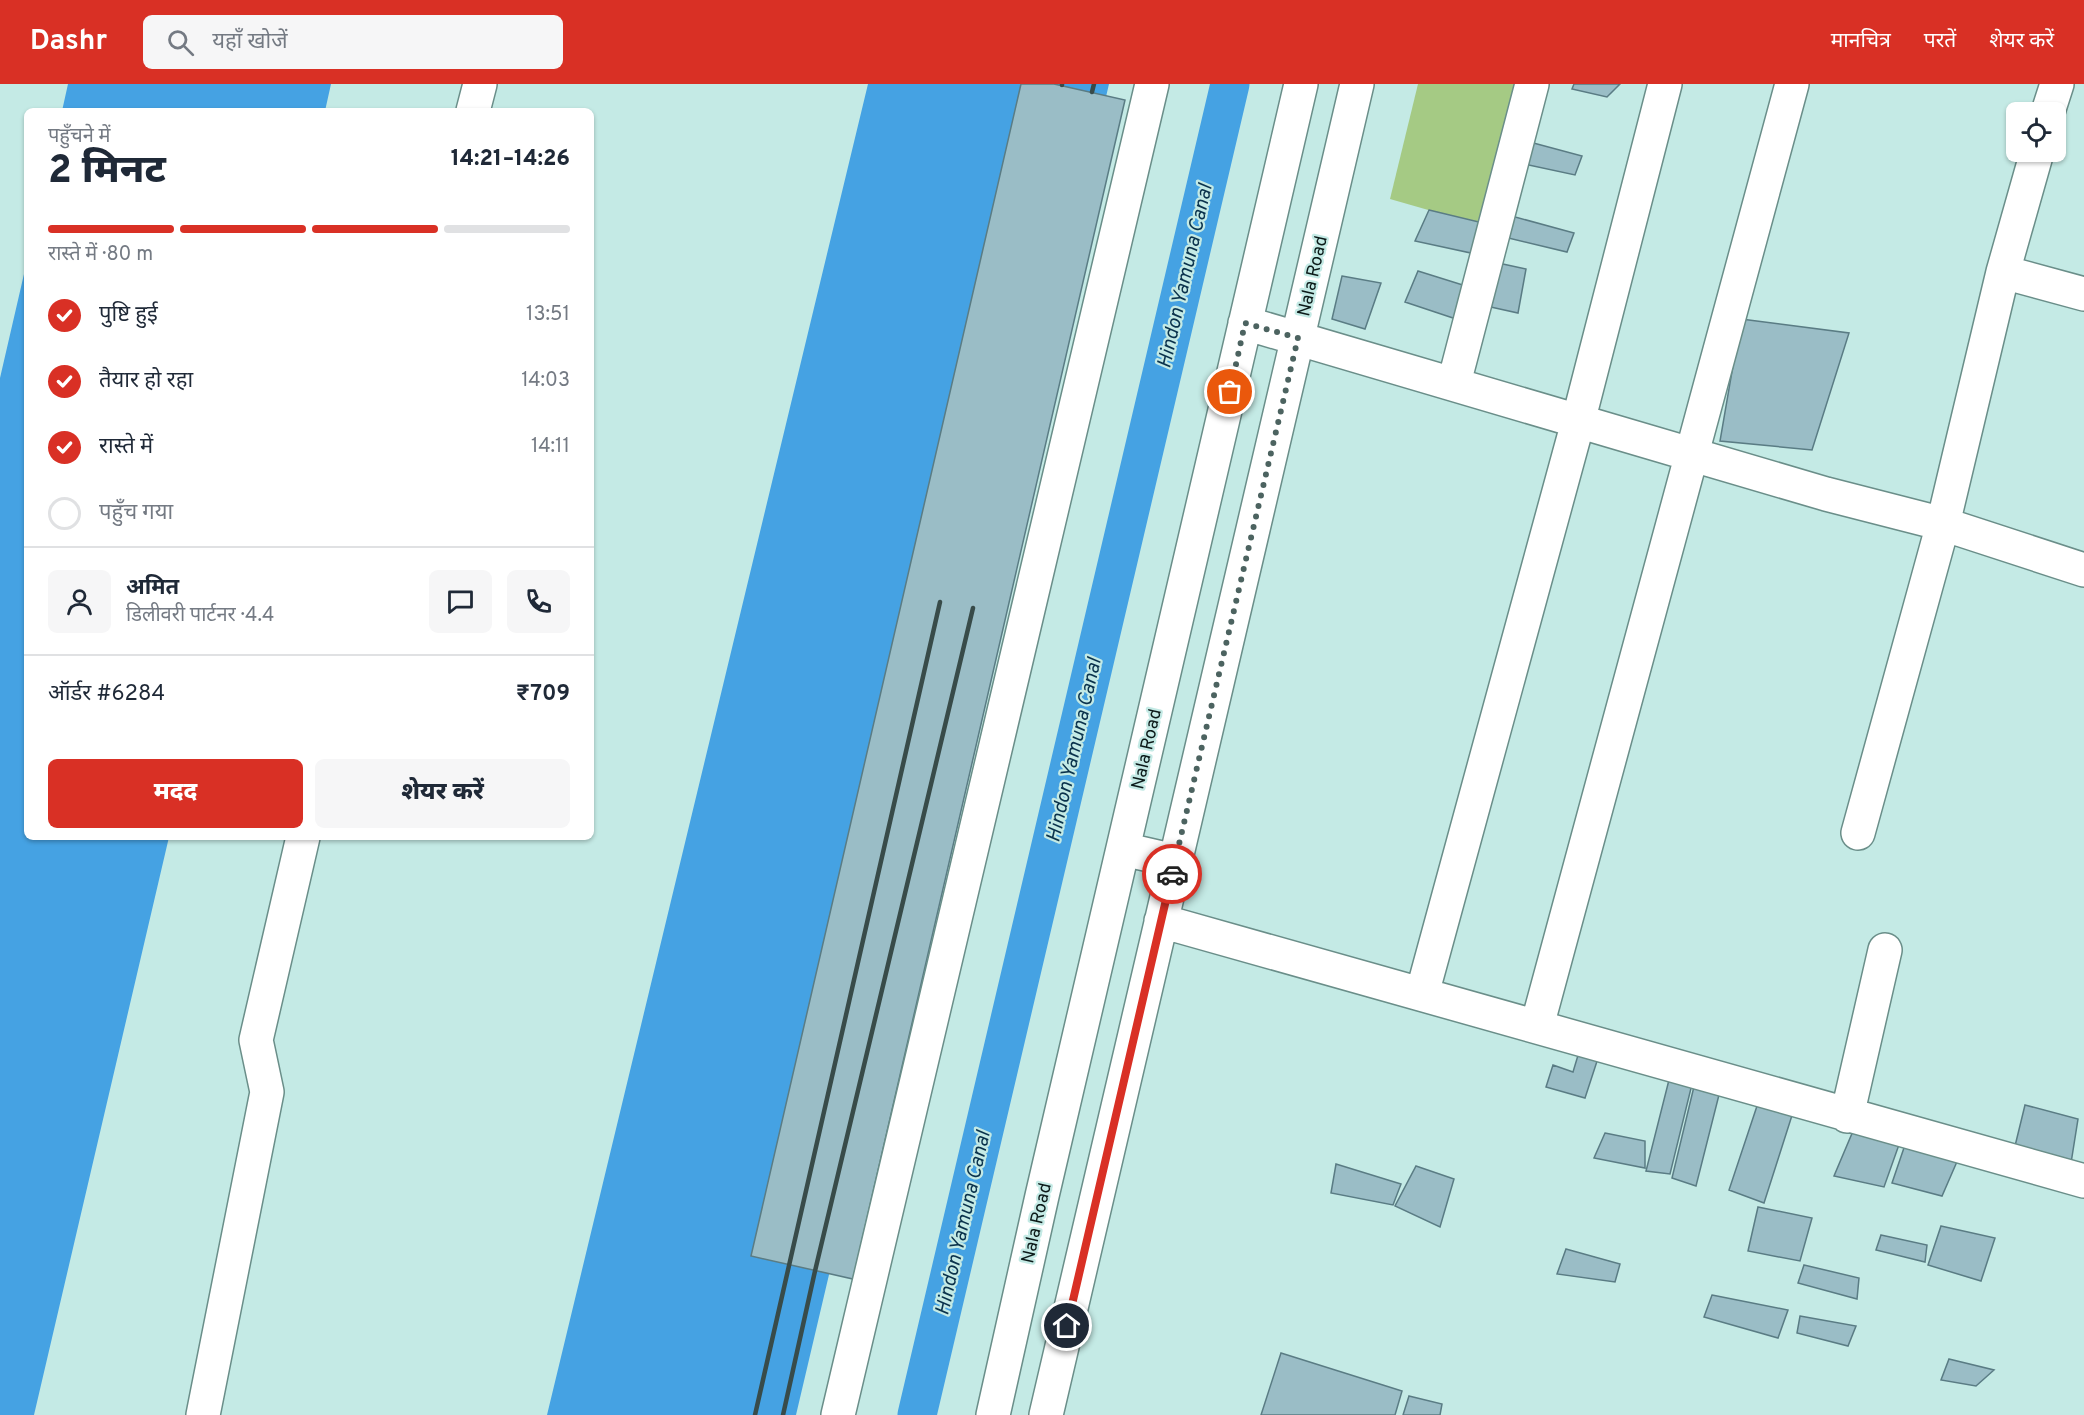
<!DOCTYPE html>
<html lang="hi">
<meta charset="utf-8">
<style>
body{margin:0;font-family:Overpass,"Noto Sans Devanagari",sans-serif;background:#f6f6f7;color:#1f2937;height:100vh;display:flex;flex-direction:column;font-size:22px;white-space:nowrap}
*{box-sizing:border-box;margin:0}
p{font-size:20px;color:#747a83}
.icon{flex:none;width:33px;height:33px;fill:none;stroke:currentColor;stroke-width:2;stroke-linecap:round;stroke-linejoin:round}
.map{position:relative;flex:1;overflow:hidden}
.side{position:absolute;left:24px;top:24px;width:570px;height:732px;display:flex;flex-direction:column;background:#fff;border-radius:9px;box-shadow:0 2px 4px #0004}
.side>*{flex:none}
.controls{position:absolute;left:2006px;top:18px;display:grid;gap:12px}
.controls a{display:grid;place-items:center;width:60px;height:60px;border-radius:9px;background:#fff;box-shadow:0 2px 4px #0004;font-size:30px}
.pin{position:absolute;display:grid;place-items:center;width:51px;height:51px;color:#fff;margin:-26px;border:3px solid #fff;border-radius:50%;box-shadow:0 2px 6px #0007}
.courier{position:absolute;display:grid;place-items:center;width:60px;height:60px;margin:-30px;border:4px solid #d93025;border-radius:50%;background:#fff;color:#222;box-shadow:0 2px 8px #0007}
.headline em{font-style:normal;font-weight:800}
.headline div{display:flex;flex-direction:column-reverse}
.headline{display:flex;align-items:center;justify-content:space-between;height:102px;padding:0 24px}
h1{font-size:39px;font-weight:800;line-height:45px}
.bar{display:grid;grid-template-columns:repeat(4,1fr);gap:9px 6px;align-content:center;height:72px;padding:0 24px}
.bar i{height:8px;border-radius:4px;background:#e0e1e3}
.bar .selected{background:#d93025}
.bar p{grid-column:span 4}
.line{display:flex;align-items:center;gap:15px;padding:0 24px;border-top:2px solid #e0e1e3}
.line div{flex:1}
.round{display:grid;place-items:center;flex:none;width:63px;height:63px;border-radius:9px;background:#f6f6f7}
ol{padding:0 24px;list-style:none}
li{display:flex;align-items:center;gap:18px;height:66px}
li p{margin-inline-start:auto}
li .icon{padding:6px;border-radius:50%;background:#d93025;color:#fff;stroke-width:4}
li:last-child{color:#747a83}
li i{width:33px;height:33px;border:3px solid #e0e1e3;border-radius:50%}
.cta{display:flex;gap:12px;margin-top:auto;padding:12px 24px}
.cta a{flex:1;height:69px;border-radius:9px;background:#d93025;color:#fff;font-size:24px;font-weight:800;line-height:69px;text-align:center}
.cta a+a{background:#f6f6f7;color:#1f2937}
header{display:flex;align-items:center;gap:36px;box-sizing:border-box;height:84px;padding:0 30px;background:#d93025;color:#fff}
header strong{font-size:28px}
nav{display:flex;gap:33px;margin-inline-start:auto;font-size:21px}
.search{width:420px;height:54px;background:#f6f6f7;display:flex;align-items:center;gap:15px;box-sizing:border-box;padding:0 21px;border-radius:9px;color:#747a83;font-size:22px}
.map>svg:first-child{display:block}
</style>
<header>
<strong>Dashr</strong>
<div class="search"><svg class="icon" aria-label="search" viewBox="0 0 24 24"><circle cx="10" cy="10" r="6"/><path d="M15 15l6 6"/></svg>यहाँ खोजें</div>
<nav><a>मानचित्र</a><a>परतें</a><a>शेयर करें</a></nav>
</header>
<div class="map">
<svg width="2084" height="1331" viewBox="0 0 2084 1331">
<rect width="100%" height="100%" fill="#c4eae5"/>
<!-- green -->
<path fill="#a5ca84" d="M 1418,0 L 1527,0 L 1491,144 L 1390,115 Z"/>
<!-- water -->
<path fill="#45a2e3" d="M 68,0 L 331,0 L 325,27 L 62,27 Z
M 868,0 L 1109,0 L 796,1331 L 547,1331 Z
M 27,177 L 27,753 L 169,753 L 34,1331 L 0,1331 L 0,294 Z"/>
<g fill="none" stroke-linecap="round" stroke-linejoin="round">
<!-- canal -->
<path stroke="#45a2e3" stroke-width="39" d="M 917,1331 L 1230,0"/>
</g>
<!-- building -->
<path fill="#9abdc6" stroke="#5a7c84" stroke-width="1.5" d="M 1021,0 L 1054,0 L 1125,16 L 853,1195 L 751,1172 Z
M 1574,0 L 1620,0 L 1607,13 L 1572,5 Z
M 1526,57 L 1582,72 L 1575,91 L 1524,80 Z
M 1429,126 L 1479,138 L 1471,169 L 1415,157 Z
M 1508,131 L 1574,149 L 1567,168 L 1500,152 Z
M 1489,177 L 1526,185 L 1518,229 L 1477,220 Z
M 1418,187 L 1466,202 L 1456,235 L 1405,218 Z
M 1342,192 L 1381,199 L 1365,245 L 1332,235 Z
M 1741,235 L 1849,249 L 1812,366 L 1720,357 Z
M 1582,958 L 1601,965 L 1585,1014 L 1546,1003 L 1553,981 L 1573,988 Z
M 1672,984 L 1694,992 L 1670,1090 L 1646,1087 Z
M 1697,990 L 1722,999 L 1696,1102 L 1672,1094 Z
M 1761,1010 L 1795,1022 L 1764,1119 L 1729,1106 Z
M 2025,1021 L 2078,1035 L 2071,1079 L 2015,1062 Z
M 1856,1040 L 1901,1055 L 1884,1103 L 1834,1092 Z
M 1605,1049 L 1645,1057 L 1645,1084 L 1594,1074 Z
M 1907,1055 L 1959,1073 L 1942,1112 L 1892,1099 Z
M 1336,1080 L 1401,1100 L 1393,1121 L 1331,1109 Z
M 1416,1082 L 1454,1095 L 1440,1143 L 1395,1122 Z
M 1758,1123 L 1812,1134 L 1800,1177 L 1748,1167 Z
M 1941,1142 L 1995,1154 L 1981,1197 L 1928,1181 Z
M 1881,1151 L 1927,1161 L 1925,1178 L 1876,1166 Z
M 1566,1165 L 1620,1180 L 1615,1198 L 1557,1190 Z
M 1804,1181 L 1859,1194 L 1857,1215 L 1798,1199 Z
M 1712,1211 L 1788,1226 L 1778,1254 L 1704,1233 Z
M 1800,1232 L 1856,1242 L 1848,1262 L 1797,1249 Z
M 1281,1269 L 1402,1307 L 1395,1331 L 1261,1331 Z
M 1949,1275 L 1994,1286 L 1976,1302 L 1941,1296 Z
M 1409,1312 L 1442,1320 L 1440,1331 L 1403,1331 Z"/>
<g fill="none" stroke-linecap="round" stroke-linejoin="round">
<defs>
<path id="minor" d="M 473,27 L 480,0
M 2048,28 L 2057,0
M 2003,188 L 2084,210
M 1245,239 L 1826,410 L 1943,440 L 2084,486
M 1454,299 L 1532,0
M 1858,749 L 1943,440 L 2003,188 L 2037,68
M 1123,765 L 1175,777
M 1161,837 L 2084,1097
M 1422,910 L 1578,338 L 1665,0
M 1537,942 L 1792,0
M 1847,1032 L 1885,866
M 203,1331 L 267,1008 L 256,956 L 303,753
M 838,1331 L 1152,0
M 993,1331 L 1042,1112 L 1301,0
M 1046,1331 L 1357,0"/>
</defs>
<!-- minor casing -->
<use href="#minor" stroke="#6a8e89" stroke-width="36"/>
<!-- minor -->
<use href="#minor" stroke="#fff" stroke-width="33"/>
<!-- rail -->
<path stroke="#384b49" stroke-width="4.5" d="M 1062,1 L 1062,0
M 1092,8 L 1094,0
M 755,1331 L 940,518
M 783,1331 L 815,1187 L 973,524"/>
</g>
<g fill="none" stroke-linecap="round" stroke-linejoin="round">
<!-- done -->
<path stroke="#4c6360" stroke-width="6" stroke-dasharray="0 10.8" d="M 1172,790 L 1298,254 L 1245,239 L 1230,308"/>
<!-- route -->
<path stroke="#d93025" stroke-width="8" d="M 1067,1242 L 1172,790"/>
</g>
<g text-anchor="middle" stroke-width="4.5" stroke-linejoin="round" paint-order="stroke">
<!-- street labels -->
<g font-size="18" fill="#0c1a19" stroke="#c4eae5">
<text transform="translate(1312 192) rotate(-77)" y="6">Nala Road</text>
<text transform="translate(1146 665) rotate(-77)" y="6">Nala Road</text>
<text transform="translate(1036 1139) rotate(-77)" y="6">Nala Road</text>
</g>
<!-- water labels -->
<g font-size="20" font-style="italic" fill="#0a324c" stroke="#c4eae5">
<text transform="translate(1184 192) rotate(-77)" y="7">Hindon Yamuna Canal</text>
<text transform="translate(1073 666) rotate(-77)" y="7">Hindon Yamuna Canal</text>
<text transform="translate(962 1139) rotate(-77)" y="7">Hindon Yamuna Canal</text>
</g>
</g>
</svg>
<div class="controls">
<a><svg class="icon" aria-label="locate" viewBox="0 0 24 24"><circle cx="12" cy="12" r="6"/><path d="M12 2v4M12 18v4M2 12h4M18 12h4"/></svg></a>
</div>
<div class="pin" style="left:1230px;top:308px;background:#ea580c"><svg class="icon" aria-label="bag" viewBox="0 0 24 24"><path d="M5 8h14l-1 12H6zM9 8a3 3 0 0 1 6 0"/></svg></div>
<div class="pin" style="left:1067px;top:1242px;background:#1f2937"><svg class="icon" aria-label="home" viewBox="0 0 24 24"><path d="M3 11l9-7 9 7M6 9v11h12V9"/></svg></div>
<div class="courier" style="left:1172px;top:790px"><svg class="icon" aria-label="car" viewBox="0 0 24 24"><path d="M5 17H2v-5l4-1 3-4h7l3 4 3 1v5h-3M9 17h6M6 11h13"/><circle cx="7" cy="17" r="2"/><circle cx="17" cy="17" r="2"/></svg></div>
<section class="side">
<div class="headline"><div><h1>2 मिनट</h1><p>पहुँचने में</p></div><em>14:21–14:26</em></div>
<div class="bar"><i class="selected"></i><i class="selected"></i><i class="selected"></i><i></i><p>रास्ते में · 80 m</p></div>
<ol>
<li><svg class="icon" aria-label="check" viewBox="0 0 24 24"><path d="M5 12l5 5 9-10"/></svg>पुष्टि हुई<p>13:51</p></li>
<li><svg class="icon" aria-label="check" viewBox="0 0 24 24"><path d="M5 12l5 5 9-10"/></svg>तैयार हो रहा<p>14:03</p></li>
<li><svg class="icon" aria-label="check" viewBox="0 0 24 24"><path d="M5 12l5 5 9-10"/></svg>रास्ते में<p>14:11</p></li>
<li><i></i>पहुँच गया</li>
</ol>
<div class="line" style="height:108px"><a class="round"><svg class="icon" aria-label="person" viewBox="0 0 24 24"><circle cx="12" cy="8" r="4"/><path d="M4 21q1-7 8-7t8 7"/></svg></a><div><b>अमित</b><p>डिलीवरी पार्टनर · 4.4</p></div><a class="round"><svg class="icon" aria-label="chat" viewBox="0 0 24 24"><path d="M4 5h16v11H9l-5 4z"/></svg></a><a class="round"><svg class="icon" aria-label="phone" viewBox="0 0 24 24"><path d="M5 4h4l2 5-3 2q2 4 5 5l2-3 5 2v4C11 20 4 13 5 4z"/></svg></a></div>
<div class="line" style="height:78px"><div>ऑर्डर #6284</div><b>₹709</b></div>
<div class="cta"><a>मदद</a><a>शेयर करें</a></div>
</section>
</div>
